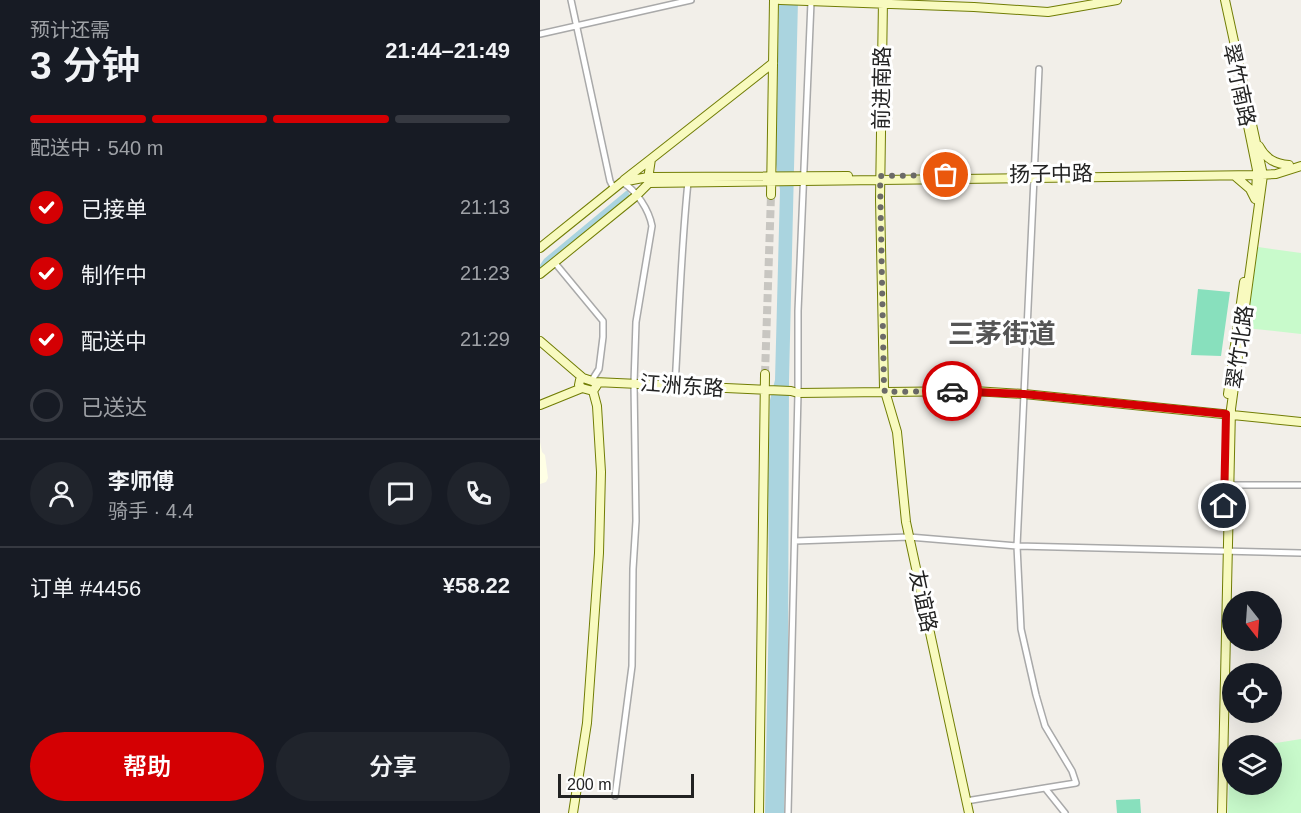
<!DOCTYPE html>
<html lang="zh">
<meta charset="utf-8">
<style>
body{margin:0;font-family:Helvetica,"Noto Sans SC",sans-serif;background:#20242c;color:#f1f3f6;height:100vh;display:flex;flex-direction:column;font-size:22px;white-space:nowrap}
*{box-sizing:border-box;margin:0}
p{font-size:20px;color:#9ea1a6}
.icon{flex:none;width:33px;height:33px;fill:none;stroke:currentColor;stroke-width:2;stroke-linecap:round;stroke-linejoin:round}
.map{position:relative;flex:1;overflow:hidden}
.details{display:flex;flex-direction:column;background:#171b24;width:540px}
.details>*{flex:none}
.needle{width:39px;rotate:163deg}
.controls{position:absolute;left:682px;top:591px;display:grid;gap:12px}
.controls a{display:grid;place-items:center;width:60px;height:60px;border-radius:50%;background:#171b24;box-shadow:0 6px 24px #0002;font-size:30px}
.scale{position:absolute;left:18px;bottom:15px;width:136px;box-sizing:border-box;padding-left:6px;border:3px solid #222;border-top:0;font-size:16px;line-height:21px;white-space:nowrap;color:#222;-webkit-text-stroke:4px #fff;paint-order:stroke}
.pin{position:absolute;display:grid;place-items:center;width:51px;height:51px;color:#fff;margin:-26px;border:3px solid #fff;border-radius:50%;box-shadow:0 2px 6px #0007}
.courier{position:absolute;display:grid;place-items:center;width:60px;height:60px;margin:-30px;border:4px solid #d40003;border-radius:50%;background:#fff;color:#222;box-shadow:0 2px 8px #0007}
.summary em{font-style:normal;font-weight:600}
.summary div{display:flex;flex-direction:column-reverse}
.summary{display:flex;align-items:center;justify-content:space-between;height:102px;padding:0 30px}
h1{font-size:39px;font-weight:600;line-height:45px}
.bar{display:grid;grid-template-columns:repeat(4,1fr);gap:9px 6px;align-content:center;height:72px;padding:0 30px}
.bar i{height:8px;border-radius:4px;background:#363941}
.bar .on{background:#d40003}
.bar p{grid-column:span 4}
.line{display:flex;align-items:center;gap:15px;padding:0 30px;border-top:2px solid #363941}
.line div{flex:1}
.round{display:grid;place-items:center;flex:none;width:63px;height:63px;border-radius:32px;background:#20242c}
ol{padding:0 30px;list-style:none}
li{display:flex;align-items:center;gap:18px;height:66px}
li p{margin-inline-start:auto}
li .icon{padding:6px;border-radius:50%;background:#d40003;color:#fff;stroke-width:4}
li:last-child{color:#9ea1a6}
li i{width:33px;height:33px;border:3px solid #363941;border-radius:50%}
.primary-button{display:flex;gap:12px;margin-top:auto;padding:12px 30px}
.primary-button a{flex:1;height:69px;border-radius:36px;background:#d40003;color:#fff;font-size:24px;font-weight:600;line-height:69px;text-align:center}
.primary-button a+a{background:#20242c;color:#f1f3f6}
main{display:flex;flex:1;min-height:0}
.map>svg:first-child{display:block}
</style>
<main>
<section class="details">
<div class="summary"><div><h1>3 分钟</h1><p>预计还需</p></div><em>21:44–21:49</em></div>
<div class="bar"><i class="on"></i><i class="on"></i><i class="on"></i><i></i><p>配送中 · 540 m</p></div>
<ol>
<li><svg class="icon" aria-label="check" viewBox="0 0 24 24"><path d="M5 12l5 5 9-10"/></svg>已接单<p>21:13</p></li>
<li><svg class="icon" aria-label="check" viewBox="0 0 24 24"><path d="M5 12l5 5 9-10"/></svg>制作中<p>21:23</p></li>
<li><svg class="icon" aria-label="check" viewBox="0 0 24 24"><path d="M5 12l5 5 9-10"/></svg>配送中<p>21:29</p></li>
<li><i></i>已送达</li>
</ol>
<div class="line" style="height:108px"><a class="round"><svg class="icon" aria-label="person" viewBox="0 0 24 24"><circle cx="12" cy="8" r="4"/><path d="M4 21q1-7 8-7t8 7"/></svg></a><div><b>李师傅</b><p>骑手 · 4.4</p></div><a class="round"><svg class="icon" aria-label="chat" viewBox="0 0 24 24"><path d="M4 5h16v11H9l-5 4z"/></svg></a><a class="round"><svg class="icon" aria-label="phone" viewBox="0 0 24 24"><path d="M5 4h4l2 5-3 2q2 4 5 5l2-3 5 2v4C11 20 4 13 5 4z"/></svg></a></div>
<div class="line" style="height:78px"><div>订单 #4456</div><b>¥58.22</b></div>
<div class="primary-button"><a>帮助</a><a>分享</a></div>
</section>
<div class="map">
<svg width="761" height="813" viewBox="0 0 761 813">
<rect width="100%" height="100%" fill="#f2efe9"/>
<!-- education -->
<path fill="#ffffe5" d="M 0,442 L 2,452 L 5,455 L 8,478 L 6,482 L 0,484 Z"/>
<!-- park -->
<path fill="#c8facb" d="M 718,247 L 761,253 L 761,334 L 706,328 Z
M 761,739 L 761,813 L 688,813 L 690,751 L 693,750 L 693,784 L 732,784 L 732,746 L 723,745 Z"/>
<!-- pitch -->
<path fill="#88e0bd" d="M 658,289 L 690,292 L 681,356 L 651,355 Z
M 600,799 L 601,813 L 577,813 L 576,800 Z"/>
<!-- water -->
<path fill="#aad4df" d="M 239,0 L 258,0 L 249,380 L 248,677 L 244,813 L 225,813 L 229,602 L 228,480 L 230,400 L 235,380 L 240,190 L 236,164 Z
M 86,191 L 88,191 L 90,196 L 0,270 L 0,265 L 4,259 Z"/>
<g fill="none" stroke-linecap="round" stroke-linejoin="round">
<!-- secondary-tunnel -->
<path stroke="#c8c6c1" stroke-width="8" stroke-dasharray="8 4" stroke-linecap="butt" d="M 225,374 L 231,195"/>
<defs>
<path id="street" d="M 31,0 L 70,181 L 74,189
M 0,34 L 151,0
M 499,69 L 477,546 L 481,629 L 496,695 L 505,726 L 532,771 L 536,783 L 505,788
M 15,263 L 63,321 L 63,337 L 59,369 L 52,380
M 135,386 C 139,318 141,250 148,182
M 688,485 L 761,485
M 255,541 L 369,537 L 477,546 L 761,553
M 75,796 L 92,666 L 93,569 L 96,521 L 94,383 L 96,322 L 112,226 C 109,210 97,191 82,182
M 426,801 L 505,788 L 525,813
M 248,813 L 258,393 L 258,311 L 271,2"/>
<path id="secondary" d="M 240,0 L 434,7 L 508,12 L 577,0
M 343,0 L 340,199 L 344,388 L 357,432 L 366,522 L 429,813
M 706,116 L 717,170 L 716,196
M 719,146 C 726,159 735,164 749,165
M 696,177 L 710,189 L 715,199
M 108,179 L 111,159 L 233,63
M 84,180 L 111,159
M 231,195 L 234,0
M 0,248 L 82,182 L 108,177 L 308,176
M 0,274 L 96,196 L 109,183 L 717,175 L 736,174 L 761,166
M 0,341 L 43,378 L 55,382 L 57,385 L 53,391 L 42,388 L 39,385 L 40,380 L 43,378
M 55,382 L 251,391 L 258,393 L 434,391 L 484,394 L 761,422
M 688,394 L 704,282
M 0,405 L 42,388
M 33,813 L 47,723 L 59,553 L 61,472 L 57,406 L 53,391
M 219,813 L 225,374
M 682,813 L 691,409 L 723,175 L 685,0"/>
</defs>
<!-- street casing -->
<use href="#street" stroke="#a9a9a9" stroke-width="8"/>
<!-- secondary casing -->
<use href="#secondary" stroke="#717d05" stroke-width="10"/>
<!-- street -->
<use href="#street" stroke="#fff" stroke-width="5"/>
<!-- secondary -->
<use href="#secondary" stroke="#f8fabf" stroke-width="8"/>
</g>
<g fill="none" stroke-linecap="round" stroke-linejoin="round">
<!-- done -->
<path stroke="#6b6a68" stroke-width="6" stroke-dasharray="0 10.8" d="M 406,175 L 340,176 L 344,388 L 345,392 L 412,391"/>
<!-- route -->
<path stroke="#d40003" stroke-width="8" d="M 412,391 L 484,394 L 686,414 L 684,506"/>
</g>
<g text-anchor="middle" stroke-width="6" stroke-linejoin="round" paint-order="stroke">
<!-- street labels -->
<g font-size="21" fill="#222" stroke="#fff">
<text transform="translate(699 85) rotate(78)" y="7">翠竹南路</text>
<text transform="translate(342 88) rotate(-89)" y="7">前进南路</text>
<text transform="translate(511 174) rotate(-1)" y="7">扬子中路</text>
<text transform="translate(700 347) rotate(-82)" y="7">翠竹北路</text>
<text transform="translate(142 386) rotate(4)" y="7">江洲东路</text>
<text transform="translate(383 601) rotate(78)" y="7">友谊路</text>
</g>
<!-- district labels -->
<g font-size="27" font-weight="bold" fill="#555" stroke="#fff">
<text x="462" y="343">三茅街道</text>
</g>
</g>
</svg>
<div class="controls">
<a><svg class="needle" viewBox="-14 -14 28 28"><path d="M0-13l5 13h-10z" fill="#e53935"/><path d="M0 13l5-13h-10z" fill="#9ea1a6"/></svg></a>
<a><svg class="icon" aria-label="locate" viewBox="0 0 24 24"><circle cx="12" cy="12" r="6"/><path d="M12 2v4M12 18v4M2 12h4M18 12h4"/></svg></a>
<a><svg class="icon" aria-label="layers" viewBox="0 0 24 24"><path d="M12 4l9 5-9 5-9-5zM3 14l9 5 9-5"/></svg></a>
</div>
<div class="scale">200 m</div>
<div class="pin" style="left:406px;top:175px;background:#ea580c"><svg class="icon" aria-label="bag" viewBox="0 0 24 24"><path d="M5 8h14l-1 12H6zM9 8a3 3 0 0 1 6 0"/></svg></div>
<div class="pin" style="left:684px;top:506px;background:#1f2937"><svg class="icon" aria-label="home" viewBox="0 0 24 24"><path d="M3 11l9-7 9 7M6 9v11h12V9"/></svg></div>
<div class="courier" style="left:412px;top:391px"><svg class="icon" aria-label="car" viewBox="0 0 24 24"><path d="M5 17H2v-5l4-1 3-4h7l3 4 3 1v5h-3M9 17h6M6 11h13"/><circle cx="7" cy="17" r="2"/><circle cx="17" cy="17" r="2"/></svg></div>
</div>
</main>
